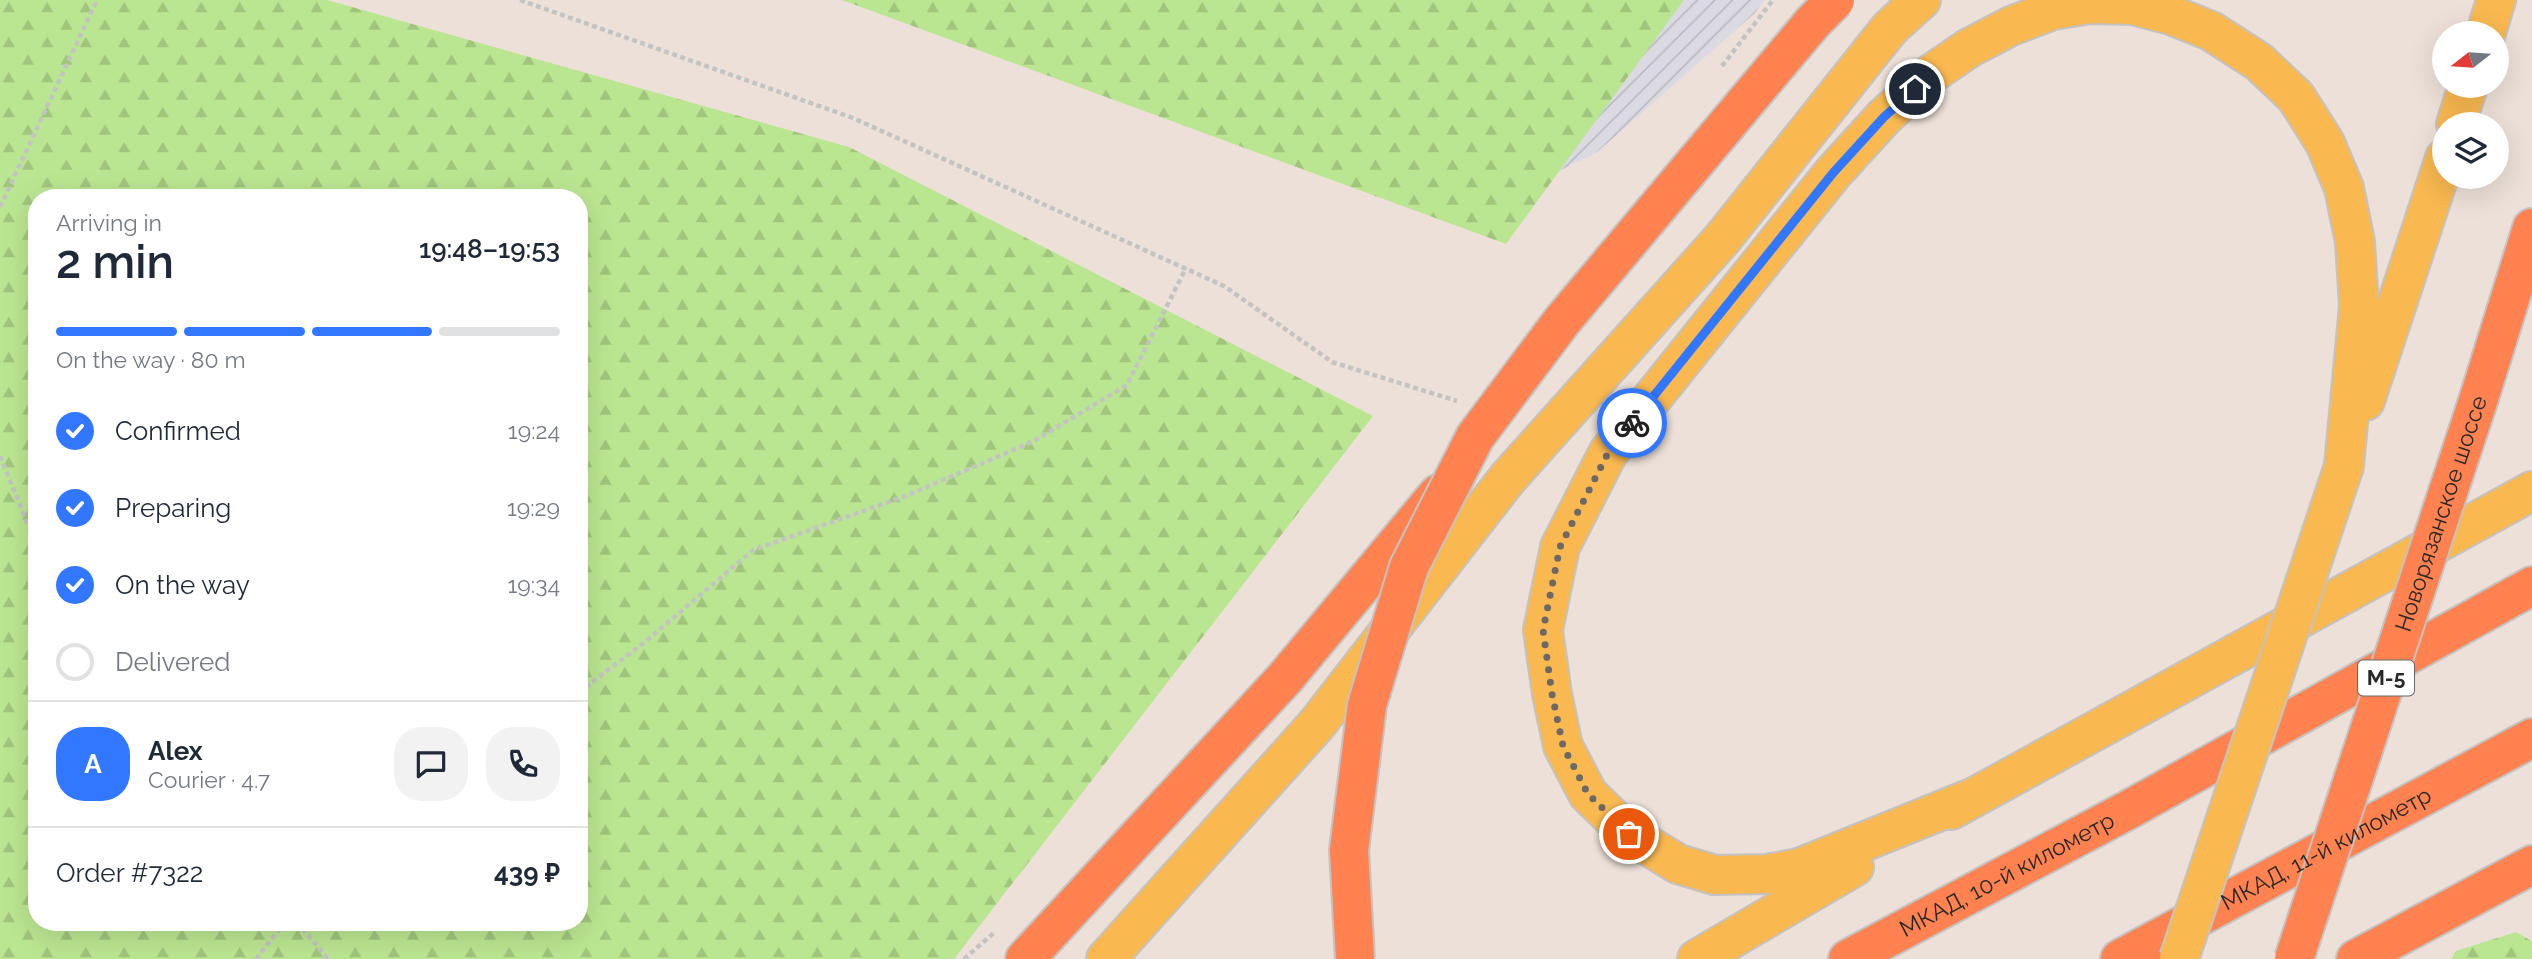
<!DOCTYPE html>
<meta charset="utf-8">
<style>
body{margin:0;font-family:Raleway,sans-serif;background:#f2f2f3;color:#1f2937;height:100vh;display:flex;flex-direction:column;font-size:26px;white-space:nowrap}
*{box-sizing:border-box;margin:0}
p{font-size:23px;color:#747a83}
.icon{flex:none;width:38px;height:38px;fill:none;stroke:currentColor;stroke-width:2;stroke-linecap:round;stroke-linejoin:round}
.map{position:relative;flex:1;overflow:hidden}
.drawer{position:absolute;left:28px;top:189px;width:560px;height:742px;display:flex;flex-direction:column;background:#fff;border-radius:28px;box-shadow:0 7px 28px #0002}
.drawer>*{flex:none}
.needle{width:46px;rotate:253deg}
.controls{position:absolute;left:2432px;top:21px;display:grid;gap:14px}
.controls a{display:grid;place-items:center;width:77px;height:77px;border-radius:50%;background:#fff;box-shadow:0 7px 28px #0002;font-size:35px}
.pin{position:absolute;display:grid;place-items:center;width:60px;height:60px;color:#fff;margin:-30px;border:4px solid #fff;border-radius:50%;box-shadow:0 2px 7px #0007}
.courier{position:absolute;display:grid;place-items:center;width:70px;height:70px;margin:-35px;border:5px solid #3277ff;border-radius:50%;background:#fff;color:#222;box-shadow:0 2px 9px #0007}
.summary em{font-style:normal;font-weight:600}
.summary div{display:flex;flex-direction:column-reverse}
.summary{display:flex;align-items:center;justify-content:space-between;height:119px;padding:0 28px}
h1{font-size:46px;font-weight:600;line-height:52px}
.bar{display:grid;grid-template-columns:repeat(4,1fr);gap:10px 7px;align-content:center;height:84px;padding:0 28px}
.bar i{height:9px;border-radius:5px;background:#e0e1e3}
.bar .selected{background:#3277ff}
.bar p{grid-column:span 4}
.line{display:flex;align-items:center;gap:18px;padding:0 28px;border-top:2px solid #e0e1e3}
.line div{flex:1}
.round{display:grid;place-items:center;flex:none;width:74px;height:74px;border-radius:28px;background:#f2f2f3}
ol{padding:0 28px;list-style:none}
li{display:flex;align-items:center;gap:21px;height:77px}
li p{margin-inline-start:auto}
li .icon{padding:7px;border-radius:50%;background:#3277ff;color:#fff;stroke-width:4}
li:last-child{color:#747a83}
li i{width:38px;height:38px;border:4px solid #e0e1e3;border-radius:50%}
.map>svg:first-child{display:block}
</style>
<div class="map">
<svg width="2532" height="959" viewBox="0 0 2532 959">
<defs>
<pattern id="industrial-furrows" width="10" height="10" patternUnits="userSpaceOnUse" patternTransform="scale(1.75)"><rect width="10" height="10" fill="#dbdae3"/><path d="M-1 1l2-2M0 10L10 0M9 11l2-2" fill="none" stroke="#bcbbc3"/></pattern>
<pattern id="forest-firs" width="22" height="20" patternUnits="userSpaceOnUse" patternTransform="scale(1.75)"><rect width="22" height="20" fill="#bbe691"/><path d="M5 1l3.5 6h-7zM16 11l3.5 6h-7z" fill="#a1c57d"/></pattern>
</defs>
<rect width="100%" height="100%" fill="#ece0d8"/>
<!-- industrial -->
<path fill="url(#industrial-furrows)" d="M 1304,0 L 1764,0 L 1755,13 L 1596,153 L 1520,190 Z"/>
<!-- forest -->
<path fill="url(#forest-firs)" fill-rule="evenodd" d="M 0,0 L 327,0 L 849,147 L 1373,416 L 954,959 L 0,959 ZM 37,198 L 579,198 L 579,922 L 37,922 Z
M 842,0 L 1684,0 L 1506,244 Z
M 2516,932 L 2532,941 L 2532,959 L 2451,959 L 2456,951 Z"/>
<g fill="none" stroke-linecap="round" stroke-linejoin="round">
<defs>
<path id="primary" d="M 2486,33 L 2496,0
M 2456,124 L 2468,86
M 2365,401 L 2445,158
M 1972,798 L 1799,868 L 1767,874 L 1715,875 L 1678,864 L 1629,834 L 1588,794 L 1563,746 L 1552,694 L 1543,630 L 1560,547 L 1608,453 L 1833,173 L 1884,117 L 1931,74 L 1969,48 L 2011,26 L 2053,10 L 2090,4 L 2132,5 L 2171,15 L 2211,31 L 2259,62 L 2296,97 L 2325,143 L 2344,188 L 2355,242 L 2359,306 L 2344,466
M 1951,810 L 2532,491
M 1106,959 L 1317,724 L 1507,479 L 1723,238 L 1890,28 L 1921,0
M 1697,959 L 1854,867"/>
<g id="highway">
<path d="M 2479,398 L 2532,228"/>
<path d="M 1025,959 L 1285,678 L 1438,494"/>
<path id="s1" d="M 1848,959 L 2128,810 L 2532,586"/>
<path id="s2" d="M 2120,959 L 2532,738"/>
<path d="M 2356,959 L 2532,865"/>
</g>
</defs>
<!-- primary casing -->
<use href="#primary" stroke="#c3c3c3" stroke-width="42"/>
<!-- highway casing -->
<use href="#highway" stroke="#c3c3c3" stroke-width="42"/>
<!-- path -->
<path stroke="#c3c3c3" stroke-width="4.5" stroke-dasharray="5 3.5" stroke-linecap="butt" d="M 520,0 L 853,118 L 1224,286 L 1332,362 L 1457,401
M 1722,66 L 1773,0
M 0,207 L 97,0
M 0,456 L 37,547
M 579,692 L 645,642 L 753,550 L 908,495 L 1032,442 L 1127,385 L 1186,268
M 297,922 L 328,959
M 256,959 L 285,922
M 964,959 L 996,931"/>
<!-- primary -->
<use href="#primary" stroke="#f9b850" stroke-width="38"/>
<!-- highway -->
<use href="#highway" stroke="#ff8250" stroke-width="38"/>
<defs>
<path id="primary-bridge" d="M 2179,959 L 2344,466"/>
<g id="highway-bridge">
<path d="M 1355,959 L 1349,850 L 1367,705 L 1409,567 L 1475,437 L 1562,321 L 1813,22 L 1835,0"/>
<path id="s3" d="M 2294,959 L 2479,398"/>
</g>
</defs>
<!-- primary-bridge casing -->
<use href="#primary-bridge" stroke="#c3c3c3" stroke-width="42" stroke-linecap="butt"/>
<!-- highway-bridge casing -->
<use href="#highway-bridge" stroke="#c3c3c3" stroke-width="42" stroke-linecap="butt"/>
<!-- primary-bridge -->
<use href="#primary-bridge" stroke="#f9b850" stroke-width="38"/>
<!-- highway-bridge -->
<use href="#highway-bridge" stroke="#ff8250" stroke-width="38"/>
</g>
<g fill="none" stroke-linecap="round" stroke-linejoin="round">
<!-- done -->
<path stroke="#6d6866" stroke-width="7" stroke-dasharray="0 12.6" d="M 1629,834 L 1588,794 L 1563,746 L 1552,694 L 1543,630 L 1560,547 L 1608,453 L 1632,423"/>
<!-- route -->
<path stroke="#3277ff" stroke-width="9" d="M 1632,423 L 1833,173 L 1884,117 L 1915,89"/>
</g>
<g text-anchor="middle" stroke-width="5" stroke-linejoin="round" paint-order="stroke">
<!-- shield labels -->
<rect fill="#fff" stroke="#686868" stroke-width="2" x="2358" y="660.5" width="56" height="35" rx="5"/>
<g font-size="21" font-weight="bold" fill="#282828">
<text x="2386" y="685">М-5</text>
</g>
<!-- street labels -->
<g font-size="23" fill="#282828" stroke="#fff">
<text dy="8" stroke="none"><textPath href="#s3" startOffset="469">Новорязанское шоссе</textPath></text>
<text dy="8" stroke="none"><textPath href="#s2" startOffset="234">МКАД, 11-й километр</textPath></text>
<text dy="8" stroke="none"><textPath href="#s1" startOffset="180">МКАД, 10-й километр</textPath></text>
</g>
</g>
</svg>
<div class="controls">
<a><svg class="needle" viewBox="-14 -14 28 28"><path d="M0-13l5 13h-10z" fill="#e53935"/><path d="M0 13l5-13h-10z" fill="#747a83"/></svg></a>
<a><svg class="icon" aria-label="layers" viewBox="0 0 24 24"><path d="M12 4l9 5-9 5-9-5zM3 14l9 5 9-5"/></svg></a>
</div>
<div class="pin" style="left:1629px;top:834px;background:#ea580c"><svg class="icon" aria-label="bag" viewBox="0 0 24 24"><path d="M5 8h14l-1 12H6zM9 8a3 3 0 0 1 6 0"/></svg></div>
<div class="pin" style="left:1915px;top:89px;background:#1f2937"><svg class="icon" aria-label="home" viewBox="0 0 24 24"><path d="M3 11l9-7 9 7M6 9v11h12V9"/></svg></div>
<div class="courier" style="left:1632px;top:423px"><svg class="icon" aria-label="bike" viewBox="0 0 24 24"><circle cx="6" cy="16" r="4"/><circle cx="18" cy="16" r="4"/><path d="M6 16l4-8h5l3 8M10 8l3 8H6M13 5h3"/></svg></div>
<section class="drawer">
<div class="summary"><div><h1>2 min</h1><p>Arriving in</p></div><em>19:48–19:53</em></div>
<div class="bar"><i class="selected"></i><i class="selected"></i><i class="selected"></i><i></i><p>On the way · 80 m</p></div>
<ol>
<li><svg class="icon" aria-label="check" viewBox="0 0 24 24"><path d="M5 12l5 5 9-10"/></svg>Confirmed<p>19:24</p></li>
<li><svg class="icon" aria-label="check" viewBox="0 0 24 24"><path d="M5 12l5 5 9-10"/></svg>Preparing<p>19:29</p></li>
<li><svg class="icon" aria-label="check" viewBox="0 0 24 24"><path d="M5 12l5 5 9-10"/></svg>On the way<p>19:34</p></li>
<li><i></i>Delivered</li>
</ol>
<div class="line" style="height:126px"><b class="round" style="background:#3277ff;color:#fff">A</b><div><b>Alex</b><p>Courier · 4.7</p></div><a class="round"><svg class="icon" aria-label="chat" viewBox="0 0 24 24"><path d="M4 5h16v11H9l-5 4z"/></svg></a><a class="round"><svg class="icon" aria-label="phone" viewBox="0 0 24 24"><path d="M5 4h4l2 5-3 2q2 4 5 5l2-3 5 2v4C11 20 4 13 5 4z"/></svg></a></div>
<div class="line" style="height:91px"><div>Order #7322</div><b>439 ₽</b></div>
</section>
</div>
